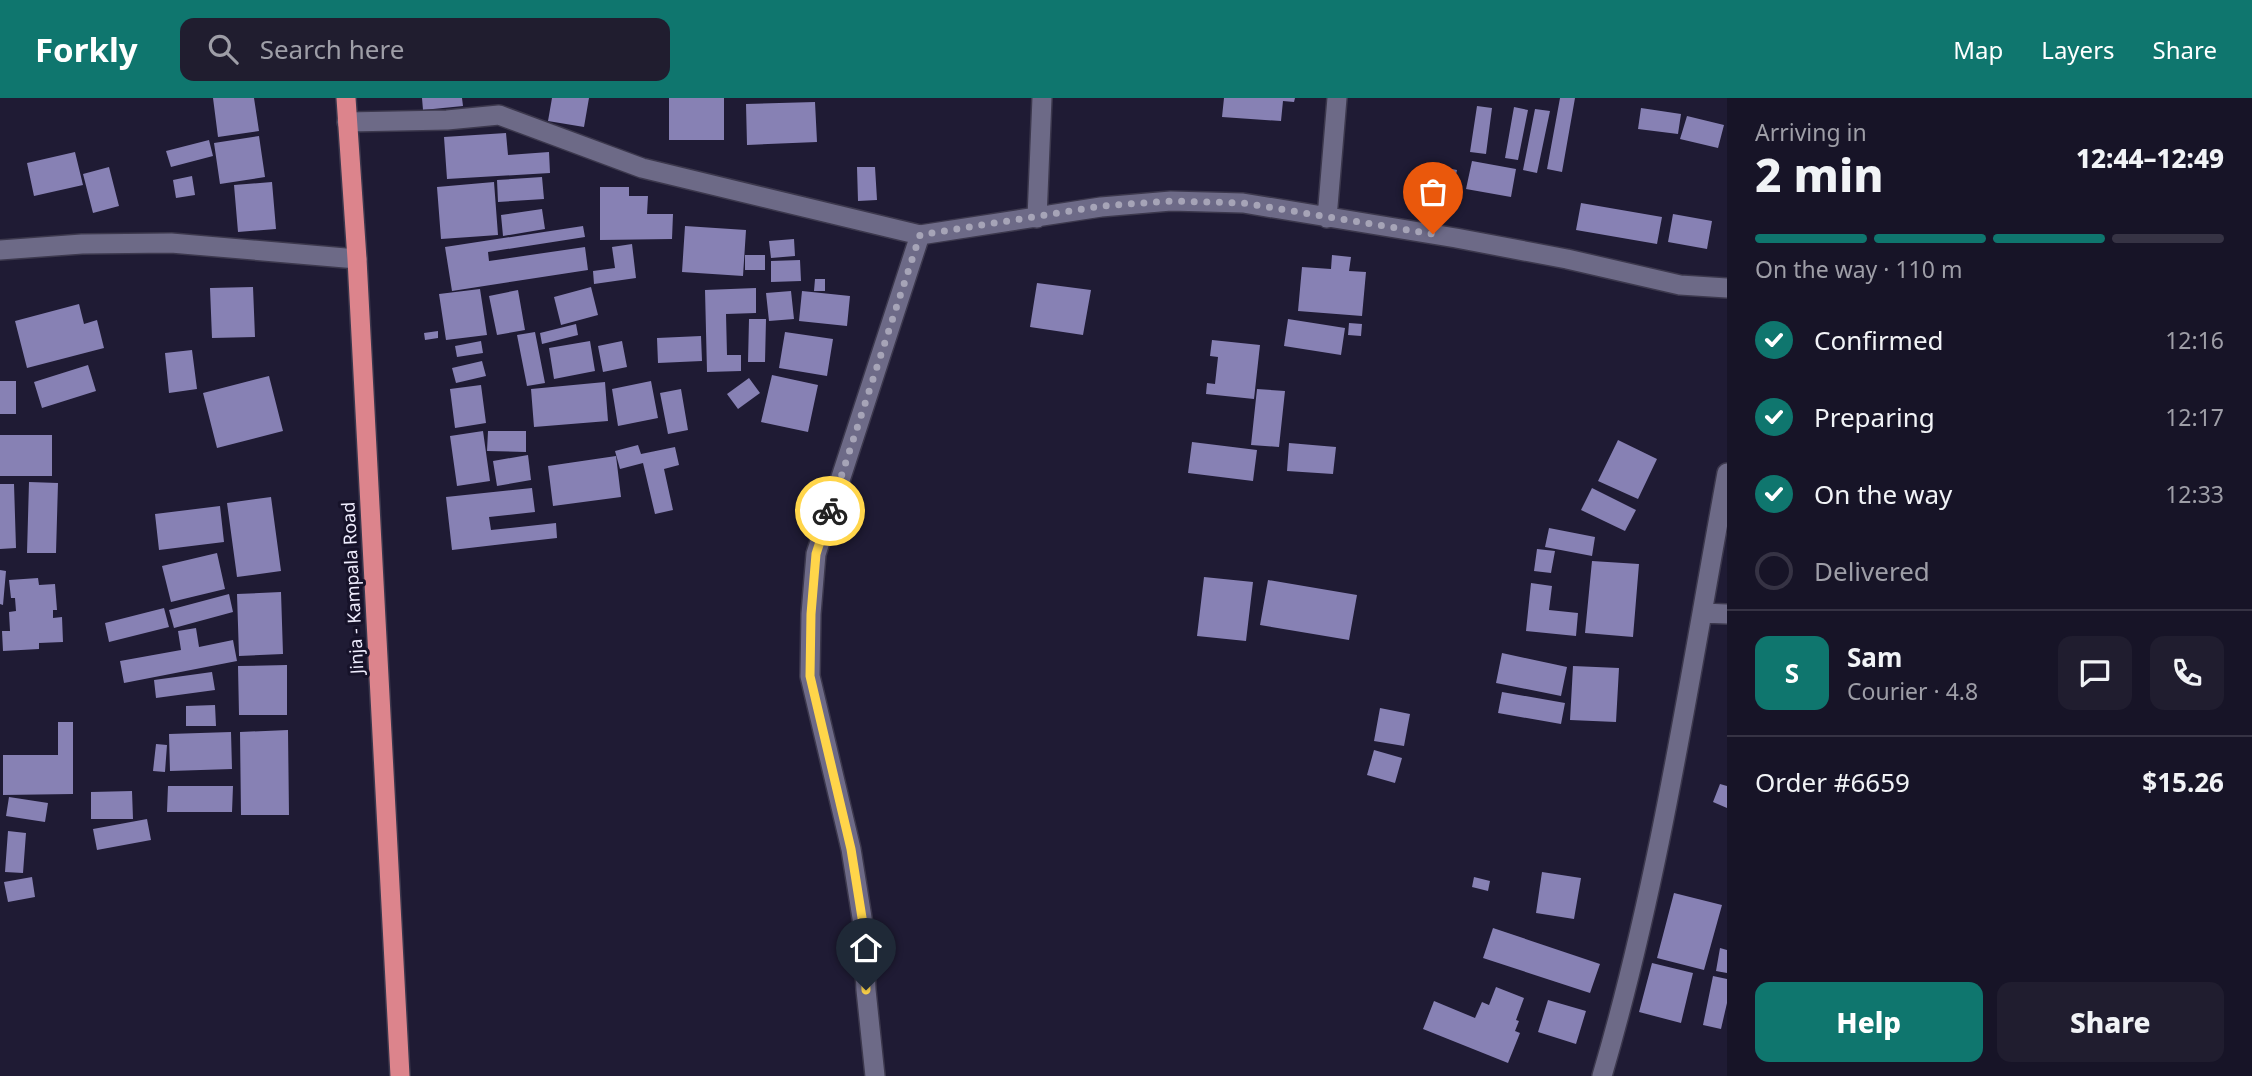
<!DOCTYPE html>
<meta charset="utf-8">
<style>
body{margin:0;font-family:"Noto Sans",sans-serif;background:#201d2f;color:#f1f3f6;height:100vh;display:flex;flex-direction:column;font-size:26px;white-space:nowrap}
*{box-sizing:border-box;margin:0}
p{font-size:23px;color:#9e9ea7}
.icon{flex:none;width:38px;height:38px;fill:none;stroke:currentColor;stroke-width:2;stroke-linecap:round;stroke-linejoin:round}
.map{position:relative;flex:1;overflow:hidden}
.sheet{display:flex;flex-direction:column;background:#171427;width:525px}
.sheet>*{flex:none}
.pin{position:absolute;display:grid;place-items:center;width:60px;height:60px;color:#fff;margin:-72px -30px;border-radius:50% 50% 50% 0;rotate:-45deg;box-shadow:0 0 7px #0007}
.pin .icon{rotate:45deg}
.courier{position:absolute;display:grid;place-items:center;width:70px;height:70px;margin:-35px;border:5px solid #ffd54a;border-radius:50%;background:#fff;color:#222;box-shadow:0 2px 9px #0007}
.summary em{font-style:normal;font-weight:800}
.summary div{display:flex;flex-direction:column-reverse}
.summary{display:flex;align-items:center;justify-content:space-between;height:119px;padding:0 28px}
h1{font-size:46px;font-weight:800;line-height:52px}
.bar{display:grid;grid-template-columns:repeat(4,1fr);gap:10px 7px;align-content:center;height:84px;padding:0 28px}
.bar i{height:9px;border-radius:5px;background:#363344}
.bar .on{background:#0f766e}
.bar p{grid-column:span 4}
.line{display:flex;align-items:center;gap:18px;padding:0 28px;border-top:2px solid #363344}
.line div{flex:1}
.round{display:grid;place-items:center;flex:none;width:74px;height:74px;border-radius:14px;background:#201d2f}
ol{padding:0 28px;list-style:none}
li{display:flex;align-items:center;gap:21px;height:77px}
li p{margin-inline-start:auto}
li .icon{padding:7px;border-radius:50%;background:#0f766e;color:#fff;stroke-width:4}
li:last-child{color:#9e9ea7}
li i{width:38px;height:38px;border:4px solid #363344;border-radius:50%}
.primary-button{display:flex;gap:14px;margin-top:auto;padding:14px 28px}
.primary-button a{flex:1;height:80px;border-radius:14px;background:#0f766e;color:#fff;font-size:28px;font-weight:800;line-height:80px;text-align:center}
.primary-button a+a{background:#201d2f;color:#f1f3f6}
header{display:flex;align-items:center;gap:42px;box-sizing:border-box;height:98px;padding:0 35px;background:#0f766e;color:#fff}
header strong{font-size:33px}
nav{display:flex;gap:38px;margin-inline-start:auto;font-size:24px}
.search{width:490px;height:63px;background:#201d2f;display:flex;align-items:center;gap:18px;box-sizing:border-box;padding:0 24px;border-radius:14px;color:#9e9ea7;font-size:26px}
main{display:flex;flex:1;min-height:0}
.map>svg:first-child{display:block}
</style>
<header>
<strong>Forkly</strong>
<div class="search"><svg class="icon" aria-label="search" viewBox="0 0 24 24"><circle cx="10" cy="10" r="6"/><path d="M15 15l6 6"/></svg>Search here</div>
<nav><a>Map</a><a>Layers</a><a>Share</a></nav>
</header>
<main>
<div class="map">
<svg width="1727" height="978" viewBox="0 0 1727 978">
<rect width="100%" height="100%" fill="#1f1b34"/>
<!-- building -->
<path fill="#8781b4" d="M 213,0 L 254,0 L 259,33 L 218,39 Z
M 422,0 L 462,0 L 463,8 L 423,12 Z
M 552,0 L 589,0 L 584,29 L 548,23 Z
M 669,0 L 724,0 L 724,42 L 669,42 Z
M 1224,0 L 1295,0 L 1294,4 L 1283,3 L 1281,23 L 1222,19 Z
M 1560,0 L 1575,0 L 1562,74 L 1547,71 Z
M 815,4 L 817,44 L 747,47 L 746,6 Z
M 1477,8 L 1492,10 L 1486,56 L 1470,54 Z
M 1514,9 L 1528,12 L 1518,62 L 1505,60 Z
M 1641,10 L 1681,16 L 1678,36 L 1638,31 Z
M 1535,11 L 1550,13 L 1537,75 L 1523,72 Z
M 1687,18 L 1724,27 L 1718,50 L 1680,41 Z
M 506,35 L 508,57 L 549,54 L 550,75 L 447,81 L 444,39 Z
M 259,38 L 265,79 L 220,86 L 214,45 Z
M 209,42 L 213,58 L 171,69 L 166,53 Z
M 75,54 L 83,87 L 34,98 L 27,65 Z
M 1472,63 L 1516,71 L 1511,99 L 1466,91 Z
M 109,69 L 119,108 L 93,115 L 83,76 Z
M 857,69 L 875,69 L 877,102 L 858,103 Z
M 1442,69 L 1457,72 L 1452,97 L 1438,94 Z
M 192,78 L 195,97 L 176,100 L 173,82 Z
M 542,79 L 544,101 L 498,104 L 497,82 Z
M 272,84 L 276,131 L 238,134 L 234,87 Z
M 494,84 L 498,137 L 441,141 L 437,89 Z
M 600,89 L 629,89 L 629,98 L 648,98 L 647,116 L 673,116 L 672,141 L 600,142 Z
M 1581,105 L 1662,119 L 1657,146 L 1576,132 Z
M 542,111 L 545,131 L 503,138 L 501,117 Z
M 1673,116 L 1712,123 L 1707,151 L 1668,144 Z
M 583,128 L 585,139 L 488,154 L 489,163 L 585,149 L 588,172 L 452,193 L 445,149 Z
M 685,128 L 746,132 L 743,178 L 682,174 Z
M 794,141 L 795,158 L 771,160 L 769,143 Z
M 632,146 L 636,180 L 594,186 L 593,173 L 615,170 L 612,149 Z
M 745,157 L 765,157 L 765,172 L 745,172 Z
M 1332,157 L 1351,159 L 1349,173 L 1366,174 L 1362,218 L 1298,213 L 1302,169 L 1331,171 Z
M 800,162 L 801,183 L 771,184 L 771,163 Z
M 815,181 L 825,181 L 825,193 L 814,193 Z
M 1037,185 L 1091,192 L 1083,237 L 1030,229 Z
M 253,189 L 255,239 L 212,240 L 210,190 Z
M 591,189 L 598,217 L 561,227 L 554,199 Z
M 756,190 L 756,215 L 726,216 L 727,257 L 741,257 L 741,273 L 707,274 L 705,192 Z
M 480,191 L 487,237 L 446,242 L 439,196 Z
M 518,192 L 525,232 L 497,237 L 489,198 Z
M 791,193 L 794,221 L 769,223 L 766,195 Z
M 802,193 L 850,198 L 847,228 L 799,223 Z
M 79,206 L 84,226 L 97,222 L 104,250 L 27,270 L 15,223 Z
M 749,221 L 766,221 L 765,264 L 748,264 Z
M 1288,221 L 1345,230 L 1341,257 L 1284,248 Z
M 1349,225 L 1362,226 L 1361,238 L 1348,237 Z
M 576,226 L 578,237 L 542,246 L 540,235 Z
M 438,233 L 438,240 L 425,242 L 424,235 Z
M 535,234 L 545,285 L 527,288 L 517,237 Z
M 785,234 L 833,241 L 827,278 L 779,270 Z
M 701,238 L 702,263 L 658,265 L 657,240 Z
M 1212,242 L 1260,247 L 1254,301 L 1206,296 L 1207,285 L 1215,286 L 1218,259 L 1210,258 Z
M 481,243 L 483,255 L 457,259 L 455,248 Z
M 590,243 L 595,273 L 554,281 L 549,250 Z
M 622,243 L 627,269 L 603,274 L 598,248 Z
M 192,252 L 197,291 L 169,295 L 165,255 Z
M 482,263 L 486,278 L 456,285 L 452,270 Z
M 88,267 L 96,293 L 42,310 L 34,284 Z
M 772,277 L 818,287 L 808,334 L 761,324 Z
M 269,278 L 283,333 L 217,350 L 203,295 Z
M 749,280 L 760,295 L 738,311 L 727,296 Z
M 0,283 L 16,283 L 16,316 L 0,316 Z
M 651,283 L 658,320 L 618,328 L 612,291 Z
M 605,284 L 608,323 L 534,329 L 531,291 Z
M 481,287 L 486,325 L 455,330 L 450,291 Z
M 681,291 L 688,332 L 668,336 L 660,295 Z
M 1257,291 L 1285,293 L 1279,349 L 1251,347 Z
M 483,333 L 490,383 L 457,388 L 450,338 Z
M 488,333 L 526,333 L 526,354 L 487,353 Z
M 0,337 L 52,337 L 52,378 L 0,378 Z
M 1618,342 L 1657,361 L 1638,401 L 1598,383 Z
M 1192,344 L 1257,352 L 1253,383 L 1188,375 Z
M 1289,345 L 1336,349 L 1333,376 L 1287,373 Z
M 638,347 L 641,356 L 675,349 L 679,367 L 664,371 L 673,412 L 655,416 L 643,365 L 620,371 L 615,353 Z
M 528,357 L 531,382 L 497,388 L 493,363 Z
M 616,358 L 621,399 L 553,408 L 548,368 Z
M 29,384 L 58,385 L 56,455 L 27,455 Z
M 0,386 L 14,386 L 16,450 L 0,451 Z
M 532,390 L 535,414 L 489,419 L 491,432 L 556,425 L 557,440 L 452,452 L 446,399 Z
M 1592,390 L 1636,412 L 1625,433 L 1581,412 Z
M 271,399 L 281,473 L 237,479 L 227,405 Z
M 220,408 L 224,444 L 159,452 L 155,416 Z
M 1549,430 L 1595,439 L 1592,458 L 1545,449 Z
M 1537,451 L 1555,453 L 1551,475 L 1534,473 Z
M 217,455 L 225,491 L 171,504 L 162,468 Z
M 1592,463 L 1639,466 L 1633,539 L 1585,535 Z
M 0,472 L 6,473 L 3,507 L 0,506 Z
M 1204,479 L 1253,484 L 1246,543 L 1197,538 Z
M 38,480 L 39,487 L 55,486 L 57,512 L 53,512 L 53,520 L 62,519 L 63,544 L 39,545 L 39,551 L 3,553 L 2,533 L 10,533 L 9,514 L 16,513 L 15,500 L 11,500 L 9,482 Z
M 1268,482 L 1357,497 L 1349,542 L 1260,527 Z
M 1531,485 L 1552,488 L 1549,512 L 1578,515 L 1576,538 L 1526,533 Z
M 281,494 L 283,556 L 239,558 L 237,496 Z
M 229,496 L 233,514 L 174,530 L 169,512 Z
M 164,510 L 169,529 L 109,544 L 105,525 Z
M 196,530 L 199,549 L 233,542 L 237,563 L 124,585 L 120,563 L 181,552 L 178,533 Z
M 1502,555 L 1567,569 L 1561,598 L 1496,585 Z
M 287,567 L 287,617 L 239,617 L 238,568 Z
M 1573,568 L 1619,570 L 1616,624 L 1570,622 Z
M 212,574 L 215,592 L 156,600 L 154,582 Z
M 1502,594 L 1565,605 L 1561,626 L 1498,615 Z
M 215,607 L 216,628 L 186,628 L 186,608 Z
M 1380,610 L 1410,616 L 1404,648 L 1374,643 Z
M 58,624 L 73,624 L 73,696 L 3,697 L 3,657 L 58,657 Z
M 288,632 L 289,717 L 241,717 L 240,634 Z
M 231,634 L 232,671 L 170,673 L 169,636 Z
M 156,646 L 167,647 L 165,674 L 153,673 Z
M 1374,652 L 1402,660 L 1395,685 L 1367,677 Z
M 1720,686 L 1727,688 L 1727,710 L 1713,704 Z
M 168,688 L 233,688 L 232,714 L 167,714 Z
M 132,693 L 133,721 L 91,721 L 91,694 Z
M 9,699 L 48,705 L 45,724 L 6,718 Z
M 147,721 L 151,742 L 97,752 L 93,731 Z
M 8,733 L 26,735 L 23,775 L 5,774 Z
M 1542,774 L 1581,780 L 1574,821 L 1536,815 Z
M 32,779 L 35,799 L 8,804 L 4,784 Z
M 1474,779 L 1490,783 L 1488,793 L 1472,789 Z
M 1674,795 L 1722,807 L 1704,872 L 1657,860 Z
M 1493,830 L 1600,866 L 1590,895 L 1483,860 Z
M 1720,850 L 1727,852 L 1727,875 L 1716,873 Z
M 1652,865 L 1693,875 L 1681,925 L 1639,914 Z
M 1713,878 L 1727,881 L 1727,905 L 1721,931 L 1703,927 Z
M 1496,889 L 1524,900 L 1516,922 L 1519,923 L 1515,933 L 1520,935 L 1508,965 L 1423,931 L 1434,903 L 1475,920 L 1482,904 L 1489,907 Z
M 1548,902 L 1586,913 L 1576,946 L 1538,934 Z"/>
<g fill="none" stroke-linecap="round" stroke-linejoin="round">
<defs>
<path id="minor" d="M 347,24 L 447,22 L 499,17 L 642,70 L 920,137 L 1101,109 L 1171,103 L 1243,105 L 1456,140 L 1567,161 L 1680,187 L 1727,190
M 1037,120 L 1042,0
M 1327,120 L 1337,0
M 0,152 L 82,146 L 171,145 L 357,161
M 1702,515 L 1727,516
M 875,978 L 866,892 L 863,826 L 851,751 L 810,578 L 811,516 L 816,456 L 920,137
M 1602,978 C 1660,781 1690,576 1727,375"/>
<path id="trunk" d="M 346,0 L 357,161 L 400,978"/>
</defs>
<!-- minor casing -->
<use href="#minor" stroke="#3c384d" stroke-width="22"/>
<!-- trunk casing -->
<use href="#trunk" stroke="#3c384d" stroke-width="22"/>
<!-- minor -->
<use href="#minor" stroke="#6d6a87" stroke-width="19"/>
<!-- trunk -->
<use href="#trunk" stroke="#dc848c" stroke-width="19"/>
</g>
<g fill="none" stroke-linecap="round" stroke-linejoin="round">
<!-- done -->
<path stroke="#a6a4b7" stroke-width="7" stroke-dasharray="0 12.6" d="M 830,413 L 920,137 L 1101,108 L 1171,103 L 1243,105 L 1433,136"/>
<!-- route -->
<path stroke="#ffd54a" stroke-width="9" d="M 830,413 L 816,456 L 811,516 L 810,578 L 851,751 L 863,826 L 866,892"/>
</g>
<g text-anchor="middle" stroke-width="6" stroke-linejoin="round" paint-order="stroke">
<!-- street labels -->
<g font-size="18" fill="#efedfe" stroke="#161229">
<text transform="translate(353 490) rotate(-93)" y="6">Jinja - Kampala Road</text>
</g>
</g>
</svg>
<div class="pin" style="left:1433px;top:136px;background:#ea580c"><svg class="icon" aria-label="bag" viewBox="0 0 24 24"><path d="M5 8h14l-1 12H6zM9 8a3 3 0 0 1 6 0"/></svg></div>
<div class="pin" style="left:866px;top:892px;background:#1f2937"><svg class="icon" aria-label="home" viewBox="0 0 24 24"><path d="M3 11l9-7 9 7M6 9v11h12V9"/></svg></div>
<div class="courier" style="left:830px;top:413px"><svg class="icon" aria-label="bike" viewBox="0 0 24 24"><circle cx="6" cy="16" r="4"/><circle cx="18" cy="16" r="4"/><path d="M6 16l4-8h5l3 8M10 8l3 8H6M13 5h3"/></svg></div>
</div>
<section class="sheet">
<div class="summary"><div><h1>2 min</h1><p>Arriving in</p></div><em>12:44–12:49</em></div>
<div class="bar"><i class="on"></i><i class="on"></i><i class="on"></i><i></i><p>On the way · 110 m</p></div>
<ol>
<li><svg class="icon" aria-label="check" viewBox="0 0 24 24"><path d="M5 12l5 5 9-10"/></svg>Confirmed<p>12:16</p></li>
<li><svg class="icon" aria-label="check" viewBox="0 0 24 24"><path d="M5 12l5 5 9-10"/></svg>Preparing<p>12:17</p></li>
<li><svg class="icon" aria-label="check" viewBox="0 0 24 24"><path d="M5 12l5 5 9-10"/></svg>On the way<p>12:33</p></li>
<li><i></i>Delivered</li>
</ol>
<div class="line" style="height:126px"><b class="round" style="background:#0f766e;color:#fff">S</b><div><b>Sam</b><p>Courier · 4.8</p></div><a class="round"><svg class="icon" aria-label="chat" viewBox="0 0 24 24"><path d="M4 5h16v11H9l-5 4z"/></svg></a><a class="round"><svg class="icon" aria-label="phone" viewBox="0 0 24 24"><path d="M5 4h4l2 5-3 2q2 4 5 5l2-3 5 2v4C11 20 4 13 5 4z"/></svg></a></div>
<div class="line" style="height:91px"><div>Order #6659</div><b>$15.26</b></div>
<div class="primary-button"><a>Help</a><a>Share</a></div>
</section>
</main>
